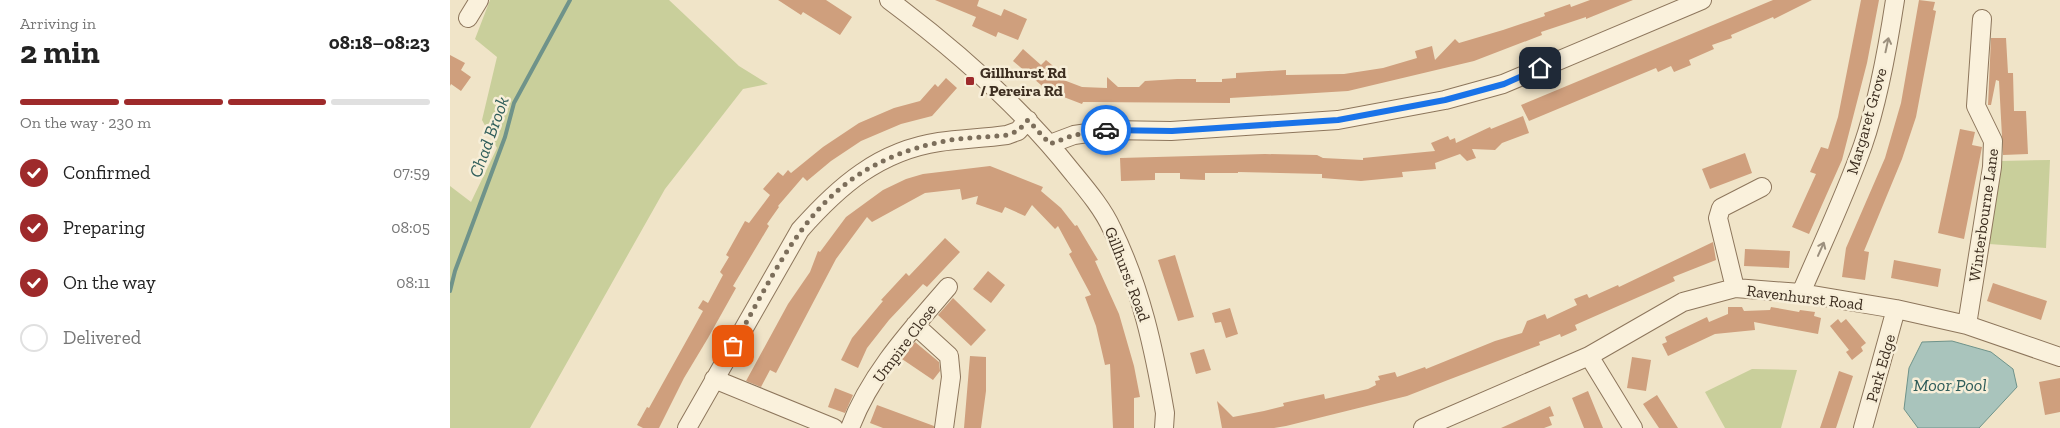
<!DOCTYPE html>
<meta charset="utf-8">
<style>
body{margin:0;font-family:"Zilla Slab",serif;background:#f2f2f2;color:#222;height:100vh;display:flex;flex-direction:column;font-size:19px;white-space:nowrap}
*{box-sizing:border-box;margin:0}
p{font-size:16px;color:#767676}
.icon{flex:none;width:28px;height:28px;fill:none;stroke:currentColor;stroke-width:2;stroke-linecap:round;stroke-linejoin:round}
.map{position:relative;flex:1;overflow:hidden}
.details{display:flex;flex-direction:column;background:#fff;width:450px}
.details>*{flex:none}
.pin{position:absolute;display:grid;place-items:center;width:42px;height:42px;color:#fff;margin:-21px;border-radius:10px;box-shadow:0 2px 8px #0006}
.courier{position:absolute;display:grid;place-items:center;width:50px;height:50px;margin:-25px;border:4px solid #1a73e8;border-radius:50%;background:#fff;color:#222;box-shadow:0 1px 6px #0007}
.headline em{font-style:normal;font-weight:700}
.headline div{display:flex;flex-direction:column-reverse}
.headline{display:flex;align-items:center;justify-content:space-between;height:85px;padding:0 20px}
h1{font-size:32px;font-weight:700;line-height:38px}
.bar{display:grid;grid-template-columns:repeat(4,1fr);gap:8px 5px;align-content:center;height:60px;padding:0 20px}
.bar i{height:6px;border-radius:4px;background:#e0e0e0}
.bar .on{background:#9e2a2b}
.bar p{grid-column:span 4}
ol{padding:0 20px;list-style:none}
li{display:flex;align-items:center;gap:15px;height:55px}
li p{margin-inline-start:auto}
li .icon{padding:5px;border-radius:50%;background:#9e2a2b;color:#fff;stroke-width:4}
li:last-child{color:#767676}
li i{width:28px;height:28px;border:2px solid #e0e0e0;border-radius:50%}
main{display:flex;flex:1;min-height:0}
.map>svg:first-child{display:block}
</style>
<main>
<section class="details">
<div class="headline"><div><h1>2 min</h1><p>Arriving in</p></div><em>08:18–08:23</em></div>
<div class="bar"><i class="on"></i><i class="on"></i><i class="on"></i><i></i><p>On the way · 230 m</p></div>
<ol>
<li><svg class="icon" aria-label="check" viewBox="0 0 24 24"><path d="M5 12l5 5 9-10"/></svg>Confirmed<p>07:59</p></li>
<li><svg class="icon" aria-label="check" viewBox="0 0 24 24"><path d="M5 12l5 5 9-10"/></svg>Preparing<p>08:05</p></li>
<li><svg class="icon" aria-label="check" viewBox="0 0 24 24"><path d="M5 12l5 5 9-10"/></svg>On the way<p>08:11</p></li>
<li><i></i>Delivered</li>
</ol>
</section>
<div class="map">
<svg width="1610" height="428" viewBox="0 0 1610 428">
<rect width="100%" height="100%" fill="#f0e4c8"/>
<!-- green -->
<path fill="#c9cf9b" d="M 40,0 L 219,0 L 289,66 L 318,84 L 293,89 L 215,189 L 80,428 L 0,428 L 0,186 L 21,202 L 47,148 L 32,120 L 47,57 L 25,39 Z
M 1600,160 L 1596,248 L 1539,244 L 1550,161 Z
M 1302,369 L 1347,370 L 1331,428 L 1275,428 L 1255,392 Z"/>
<!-- water -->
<path fill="#a9c4bc" stroke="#6f938a" d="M 1502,341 L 1541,352 L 1563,369 L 1567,387 L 1529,428 L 1468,428 L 1454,409 L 1459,368 L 1472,342 Z"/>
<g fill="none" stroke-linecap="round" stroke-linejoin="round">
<!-- stream -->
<path stroke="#6f938a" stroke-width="4" d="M 0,291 L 5,271 L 55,137 L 64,103 L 120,0"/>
</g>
<!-- building -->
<path fill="#cf9f7d" d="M 328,0 L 376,0 L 402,17 L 390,35 L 353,12 L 351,15 Z
M 485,0 L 529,0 L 527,6 L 551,16 L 554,9 L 577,19 L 568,40 L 548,32 L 546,37 L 522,26 L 526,17 Z
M 1140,0 L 1183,0 L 1136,19 L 1136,17 L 1091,32 L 1092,35 L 1024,61 L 898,91 L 780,98 L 780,103 L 633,102 L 632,104 L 598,91 L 563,61 L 573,49 L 591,65 L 596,60 L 608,70 L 603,76 L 632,87 L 657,88 L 657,77 L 668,87 L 689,87 L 695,81 L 727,79 L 746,79 L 746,82 L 772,82 L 772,79 L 786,78 L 786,73 L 836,70 L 836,75 L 894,74 L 933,68 L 967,58 L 965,51 L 982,46 L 985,60 L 1005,39 L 1009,43 L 1053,30 L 1095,16 L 1094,13 L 1120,4 L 1121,7 Z
M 1323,0 L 1362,0 L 1324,19 L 1323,17 L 1281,35 L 1282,38 L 1262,45 L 1264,49 L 1239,60 L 1241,65 L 1224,72 L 1221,66 L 1208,72 L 1206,68 L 1079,121 L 1071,105 Z
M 1411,0 L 1429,0 L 1417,63 L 1392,160 L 1359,234 L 1342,227 L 1366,174 L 1360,172 L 1371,147 L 1378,149 L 1388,117 Z
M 1469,0 L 1485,2 L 1483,10 L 1486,11 L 1466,117 L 1452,159 L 1414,251 L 1419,252 L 1415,280 L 1392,277 L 1396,248 L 1435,158 L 1451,103 Z
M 1541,38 L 1556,38 L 1558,73 L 1563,73 L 1564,111 L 1576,111 L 1578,154 L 1553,155 L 1549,81 L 1546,80 L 1541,105 L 1538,105 Z
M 0,55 L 15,63 L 11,70 L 21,77 L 11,91 L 1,84 L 0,86 Z
M 496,78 L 507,88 L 482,116 L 451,124 L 411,141 L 381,161 L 357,181 L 353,177 L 328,206 L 329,207 L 317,224 L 319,226 L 283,286 L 286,288 L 258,338 L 234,378 L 209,428 L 193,428 L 187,425 L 197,407 L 199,408 L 253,311 L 248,308 L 253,300 L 258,303 L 273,275 L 270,272 L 279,257 L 276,255 L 295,221 L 299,223 L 320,195 L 313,189 L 328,172 L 333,176 L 338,170 L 341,173 L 373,147 L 409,123 L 444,108 L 470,101 L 485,84 L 488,87 Z
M 1073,116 L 1079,133 L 1052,143 L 1045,150 L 1022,149 L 1026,158 L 1017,161 L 1010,154 L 985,163 L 986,169 L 952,172 L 953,177 L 911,181 L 872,178 L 872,174 L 788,172 L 788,173 L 755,173 L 755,180 L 730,179 L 730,173 L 705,173 L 705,180 L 671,181 L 670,158 L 815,154 L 867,155 L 873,158 L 913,160 L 913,158 L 985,151 L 981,143 L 998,136 L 1000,140 L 1005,138 L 1006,143 L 1040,127 L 1041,129 Z
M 1510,129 L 1525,132 L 1522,145 L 1532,147 L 1514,239 L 1488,233 Z
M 1295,153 L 1302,173 L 1260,189 L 1252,169 Z
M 540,166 L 593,187 L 591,191 L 611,208 L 625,226 L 627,225 L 648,260 L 645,261 L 669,314 L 684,366 L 690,397 L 684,398 L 684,428 L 663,428 L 660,364 L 655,365 L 646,326 L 635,297 L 641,295 L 619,254 L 622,252 L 608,226 L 605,229 L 582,205 L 575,216 L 555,207 L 552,213 L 526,204 L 528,196 L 512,200 L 510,189 L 475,193 L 422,222 L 417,217 L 386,259 L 326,373 L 320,370 L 311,387 L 296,381 L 338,304 L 360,272 L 368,251 L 370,252 L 396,217 L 433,190 L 456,179 L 473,174 Z
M 495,238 L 510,252 L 477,287 L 473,284 L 439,320 L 417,348 L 408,368 L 391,360 L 402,338 L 433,301 L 431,300 L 456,273 L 459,276 Z
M 1263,242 L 1266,260 L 1223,277 L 1225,281 L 1125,325 L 1127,330 L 1111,337 L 1110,334 L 1100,338 L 1089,342 L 1090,345 L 998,380 L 957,396 L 836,426 L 824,428 L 772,428 L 767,401 L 783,417 L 814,411 L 834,406 L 833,403 L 874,394 L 875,399 L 918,389 L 926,385 L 925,381 L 930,380 L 928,376 L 945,372 L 947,377 L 975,367 L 976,369 L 1045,341 L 1072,333 L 1077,321 L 1095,314 L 1097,319 L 1127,305 L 1124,299 L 1137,294 L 1139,298 L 1168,285 L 1169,287 Z
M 1295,249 L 1340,251 L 1339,268 L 1294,266 Z
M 725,255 L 744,317 L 728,321 L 708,260 Z
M 1444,260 L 1491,269 L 1488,287 L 1441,278 Z
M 538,271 L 555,285 L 541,303 L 523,289 Z
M 1543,283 L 1597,301 L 1591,320 L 1537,301 Z
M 503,298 L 536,330 L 521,346 L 488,315 Z
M 1278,307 L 1292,307 L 1294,311 L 1320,310 L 1321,307 L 1349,312 L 1350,310 L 1365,312 L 1364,316 L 1371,318 L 1368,334 L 1304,322 L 1305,330 L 1265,334 L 1218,356 L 1212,344 L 1217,342 L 1215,337 L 1257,317 L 1259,322 L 1278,314 Z
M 780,308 L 788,334 L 776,338 L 771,322 L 765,323 L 762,313 Z
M 1388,319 L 1391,323 L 1396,319 L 1416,343 L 1411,347 L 1413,351 L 1402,360 L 1396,352 L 1399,350 L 1380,326 Z
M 465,342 L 489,362 L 490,371 L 483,380 L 452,359 Z
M 754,349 L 761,370 L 746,374 L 740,353 Z
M 520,356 L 536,357 L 536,391 L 531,428 L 514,428 Z
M 1182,357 L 1201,360 L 1196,391 L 1177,388 Z
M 1389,371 L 1403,376 L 1386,428 L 1370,428 Z
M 1610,378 L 1610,412 L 1595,415 L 1589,382 Z
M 385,388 L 403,395 L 395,413 L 378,407 Z
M 1138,391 L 1153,428 L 1134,428 L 1122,398 Z
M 1207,395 L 1228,428 L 1209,428 L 1193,404 Z
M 427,405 L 484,426 L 484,428 L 433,428 L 420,423 Z
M 1100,406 L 1104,416 L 1099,417 L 1102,425 L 1094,428 L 1051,428 Z"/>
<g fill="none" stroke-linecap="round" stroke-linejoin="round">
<defs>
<path id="minor" d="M 439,0 C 506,50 571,107 623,173 C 637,190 653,209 662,229 C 691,288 704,349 715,413 L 714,428
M 18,18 L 29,0
M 600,144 L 624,135 L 658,130 L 721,131 L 888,120 L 995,100 L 1053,84 L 1252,0
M 1285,288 L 1268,218 L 1271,208 L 1312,187
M 1351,293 C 1372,244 1395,196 1413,145 C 1428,102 1438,46 1445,0
M 465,325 L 499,356 L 501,377 L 494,428
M 1517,325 L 1542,167 L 1543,141 L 1526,106 L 1532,19
M 1139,356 L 1183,428
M 264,379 L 384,428
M 237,428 L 350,230 C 389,186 429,151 489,142 C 512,139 535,138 557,135 L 568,131 L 578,120
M 400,428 C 420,374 461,330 498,287
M 973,428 L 1139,356 L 1233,302 L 1285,288 L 1351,293 L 1446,309 L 1517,325 L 1610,357
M 1413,428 L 1446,309"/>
</defs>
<!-- minor casing -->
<use href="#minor" stroke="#8d765c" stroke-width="20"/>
<!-- minor -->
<use href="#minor" stroke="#faf1dc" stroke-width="18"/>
</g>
<!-- one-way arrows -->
<defs><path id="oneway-shaft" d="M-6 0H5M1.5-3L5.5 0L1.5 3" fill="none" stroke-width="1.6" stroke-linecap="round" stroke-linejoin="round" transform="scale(1.25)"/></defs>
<g stroke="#9c907e">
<use href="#oneway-shaft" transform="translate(1437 45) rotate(-78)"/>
<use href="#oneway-shaft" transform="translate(1371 249) rotate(-66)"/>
</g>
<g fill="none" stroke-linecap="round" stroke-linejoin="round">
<!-- done -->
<path stroke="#7c6e5b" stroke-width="5" stroke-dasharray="0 9" d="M 283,346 C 338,250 367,170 486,143 C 509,137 534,138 557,135 L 568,131 L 578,120 L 600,144 L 624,135 L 656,130"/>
<!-- route -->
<path stroke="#1a73e8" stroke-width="6" d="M 656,130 L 722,131 L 888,120 L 995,100 L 1054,84 L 1090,68"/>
</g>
<!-- markers -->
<rect fill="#9e2a2b" stroke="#f7eed8" stroke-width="2" x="515" y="76" width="10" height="10" rx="2.5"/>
<g text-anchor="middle" stroke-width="5" stroke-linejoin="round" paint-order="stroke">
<!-- poi labels -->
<g font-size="16" font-weight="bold" fill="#3d2e20" stroke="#f7eed8" text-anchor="start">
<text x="530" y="78">Gillhurst Rd<tspan x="530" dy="18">/ Pereira Rd</tspan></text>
</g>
<!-- street labels -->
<g font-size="16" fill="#3d2e20" stroke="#f7eed8">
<text transform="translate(1416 121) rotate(-74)" y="6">Margaret Grove</text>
<text transform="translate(1533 215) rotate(-82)" y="6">Winterbourne Lane</text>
<text transform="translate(678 274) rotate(69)" y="6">Gillhurst Road</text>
<text transform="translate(1355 297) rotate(7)" y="6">Ravenhurst Road</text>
<text transform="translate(454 343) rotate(-53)" y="6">Umpire Close</text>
<text transform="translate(1430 368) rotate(-74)" y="6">Park Edge</text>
</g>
<!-- water labels -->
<g font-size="18" font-style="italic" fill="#2f5d5a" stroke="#f7eed8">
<text transform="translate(39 137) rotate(-70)" y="6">Chad Brook</text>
<text x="1500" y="391">Moor Pool</text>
</g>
</g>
</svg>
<div class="pin" style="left:283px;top:346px;background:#ea580c"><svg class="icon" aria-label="bag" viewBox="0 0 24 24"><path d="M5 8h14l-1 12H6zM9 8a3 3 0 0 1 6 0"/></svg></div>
<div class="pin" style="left:1090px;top:68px;background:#1f2937"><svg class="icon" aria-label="home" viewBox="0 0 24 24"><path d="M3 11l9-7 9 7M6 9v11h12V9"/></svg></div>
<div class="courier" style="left:656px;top:130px"><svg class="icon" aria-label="car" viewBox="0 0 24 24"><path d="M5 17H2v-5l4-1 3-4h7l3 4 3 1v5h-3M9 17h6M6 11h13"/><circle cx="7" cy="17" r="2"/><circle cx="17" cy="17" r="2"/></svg></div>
</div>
</main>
